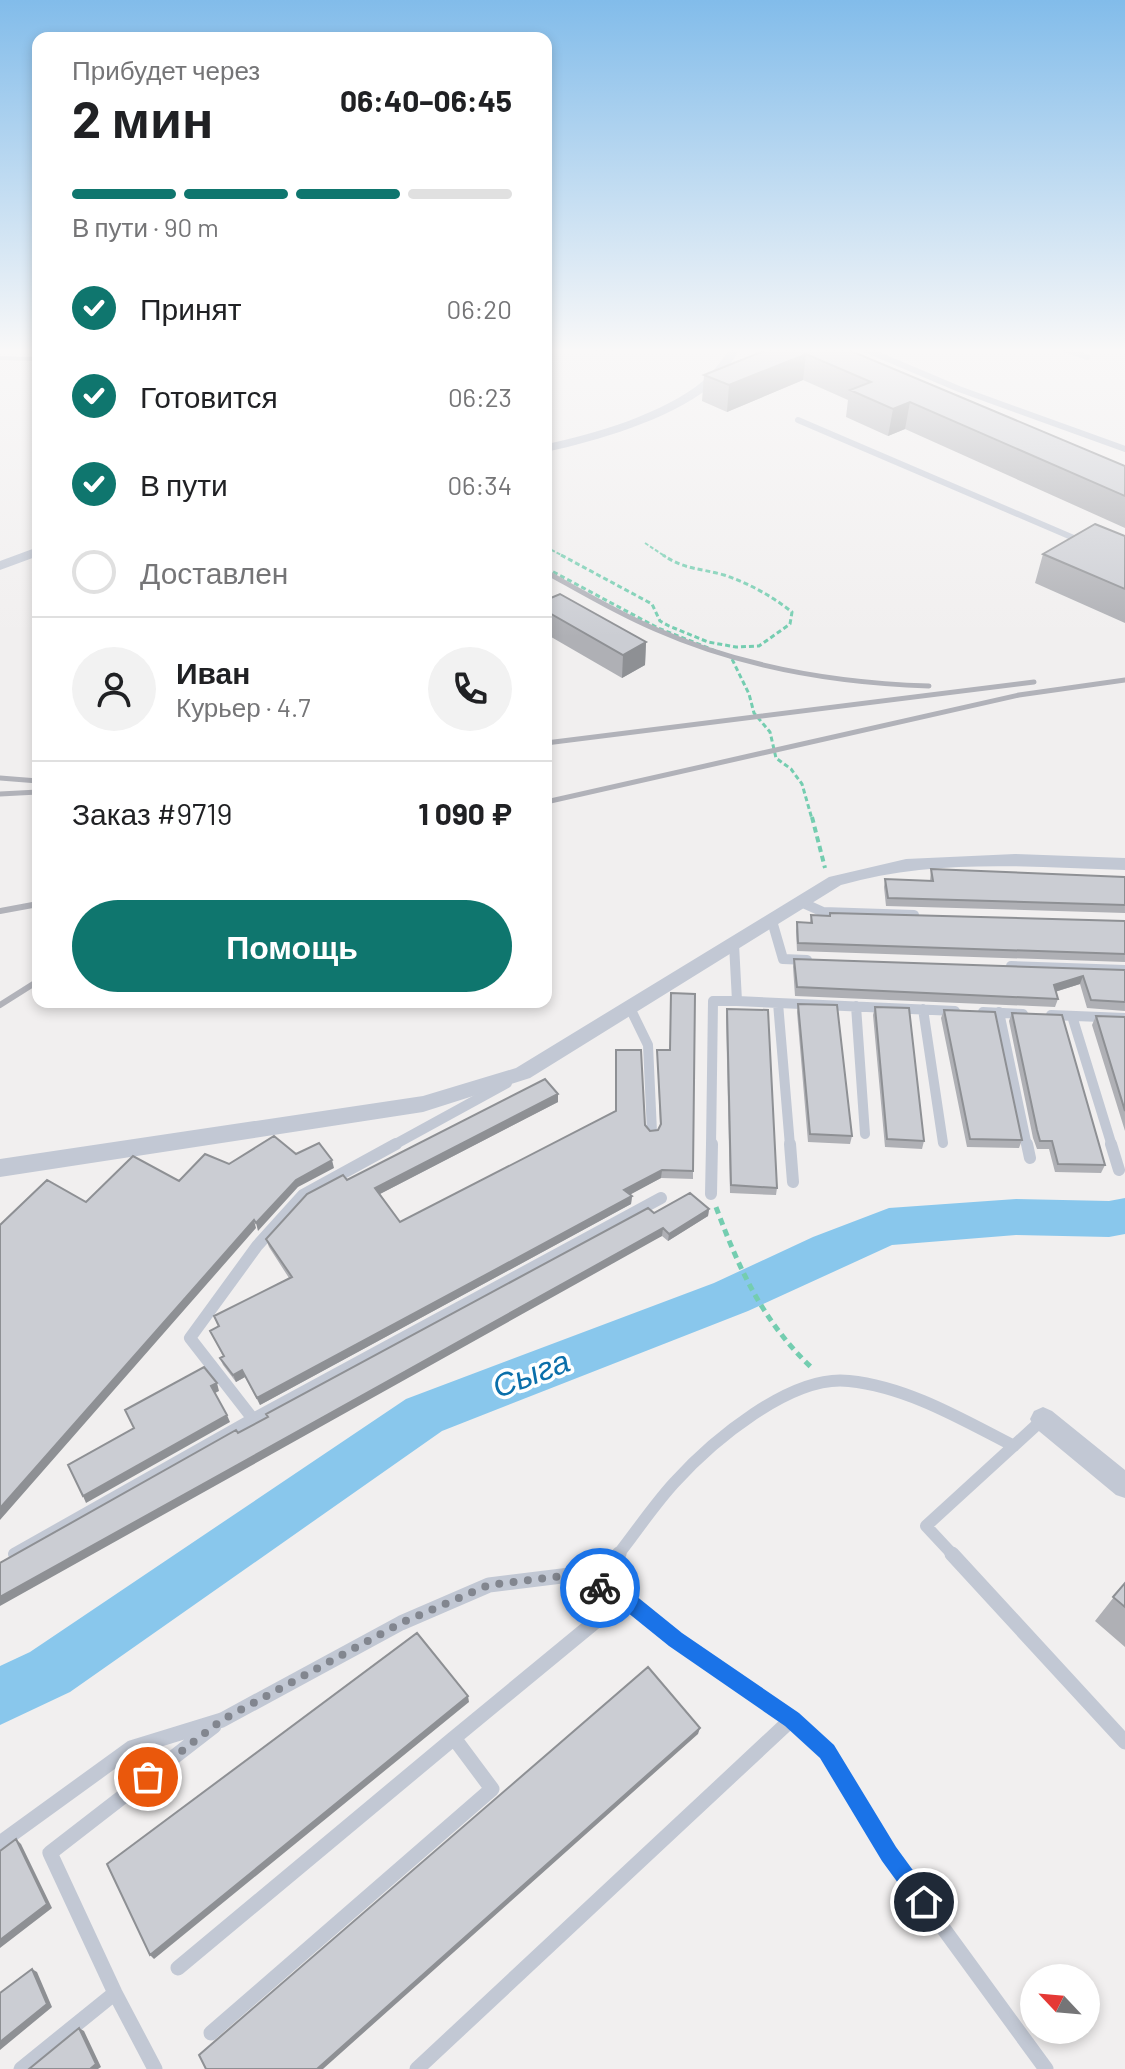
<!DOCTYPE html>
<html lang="ru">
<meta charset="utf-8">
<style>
body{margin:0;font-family:Barlow,sans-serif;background:#f2f2f2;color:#202124;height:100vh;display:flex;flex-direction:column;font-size:30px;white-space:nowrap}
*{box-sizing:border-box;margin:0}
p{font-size:26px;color:#757577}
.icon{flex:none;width:44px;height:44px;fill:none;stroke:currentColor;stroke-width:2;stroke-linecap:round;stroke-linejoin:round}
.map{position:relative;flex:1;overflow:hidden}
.sheet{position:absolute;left:32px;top:32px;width:520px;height:976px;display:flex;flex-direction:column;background:#fff;border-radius:16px;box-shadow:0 4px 12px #0003}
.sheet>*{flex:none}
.needle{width:52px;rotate:296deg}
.controls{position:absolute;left:1020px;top:1964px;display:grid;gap:16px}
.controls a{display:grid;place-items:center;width:80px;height:80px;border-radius:50%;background:#fff;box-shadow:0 4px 12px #0003;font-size:40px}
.pin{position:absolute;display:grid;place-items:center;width:68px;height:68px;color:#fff;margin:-34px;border:4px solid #fff;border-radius:50%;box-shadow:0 2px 8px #0007}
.courier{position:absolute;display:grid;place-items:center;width:80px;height:80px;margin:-40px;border:6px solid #1a73e8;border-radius:50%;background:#fff;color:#222;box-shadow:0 2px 10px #0007}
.overview em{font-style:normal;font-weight:700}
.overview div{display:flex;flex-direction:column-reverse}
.overview{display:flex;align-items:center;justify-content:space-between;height:136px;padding:0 40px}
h1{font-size:52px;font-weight:700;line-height:60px}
.bar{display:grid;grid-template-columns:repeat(4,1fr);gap:12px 8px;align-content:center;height:96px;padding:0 40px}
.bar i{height:10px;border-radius:6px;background:#e0e0e0}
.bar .active{background:#0f766e}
.bar p{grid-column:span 4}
.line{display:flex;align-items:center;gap:20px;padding:0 40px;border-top:2px solid #e0e0e0}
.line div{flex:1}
.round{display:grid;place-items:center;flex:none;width:84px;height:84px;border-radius:42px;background:#f2f2f2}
ol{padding:0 40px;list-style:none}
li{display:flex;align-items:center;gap:24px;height:88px}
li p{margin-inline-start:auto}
li .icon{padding:8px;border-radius:50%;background:#0f766e;color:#fff;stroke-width:4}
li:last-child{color:#757577}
li i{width:44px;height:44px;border:4px solid #e0e0e0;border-radius:50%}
.button{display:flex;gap:16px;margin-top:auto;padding:16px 40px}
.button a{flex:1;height:92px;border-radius:48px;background:#0f766e;color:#fff;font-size:32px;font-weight:700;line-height:92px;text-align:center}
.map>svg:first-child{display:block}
</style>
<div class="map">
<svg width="1125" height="2069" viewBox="0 0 1125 2069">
<rect width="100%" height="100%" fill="#f1efef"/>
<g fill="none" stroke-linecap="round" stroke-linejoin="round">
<!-- river -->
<path fill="#89c7ec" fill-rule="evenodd" d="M 1125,1198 L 1125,1234 L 1109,1237 L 1016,1235 L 892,1245 L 748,1311 L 442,1431 L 70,1692 L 0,1725 L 0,1666 L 30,1652 L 406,1399 L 714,1283 L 813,1237 L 889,1208 L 1016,1199 L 1109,1201 Z"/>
<!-- path-far3 -->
<path stroke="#74cdb0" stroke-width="2" stroke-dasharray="4 2" stroke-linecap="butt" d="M 645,543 L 666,557
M 546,547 L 565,557"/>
<!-- path-far2 -->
<path stroke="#74cdb0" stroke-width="3" stroke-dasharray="5 3" stroke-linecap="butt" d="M 561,555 L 652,604 L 660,621 L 669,626 L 708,642 L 736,647 L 759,646 L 790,624 L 792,612 C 772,596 748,583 724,575 C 700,568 685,570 663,555
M 546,568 L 658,628 L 731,657 L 749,694 L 754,713 L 770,732 L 776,758 L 791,769 L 802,784 L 812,819"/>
<!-- path-far1 -->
<path stroke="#74cdb0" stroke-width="4" stroke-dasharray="6 4" stroke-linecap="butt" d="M 812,817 L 825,868"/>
<!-- path -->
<path stroke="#74cdb0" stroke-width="5" stroke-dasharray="7 5" stroke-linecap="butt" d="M 716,1207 C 739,1269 763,1322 812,1368"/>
<!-- lane-far3 -->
<path stroke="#c2c8d4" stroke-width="6" d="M 862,348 L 959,389 L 1125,449
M 1061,348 L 1087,357
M 798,420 L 1083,542"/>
<!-- lane-far2 -->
<path stroke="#c2c8d4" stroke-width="10" d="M 803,903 L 823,912 L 914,915
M 772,921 L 783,959 L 807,960
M 1011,966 L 1125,970
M 737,1001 L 955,1011
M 778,1003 L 790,1146
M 856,1006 L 865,1134
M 630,1008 L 648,1045 L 652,1132
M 923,1009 L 943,1143
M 983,1012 L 1023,1014
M 999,1012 L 1027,1146
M 1051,1015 L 1125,1018
M 1072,1016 L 1112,1146
M 392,1146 L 507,1083
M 711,1146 L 713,1001 L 737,1001 L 734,944"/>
<!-- lane-far1 -->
<path stroke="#c2c8d4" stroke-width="12" d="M 790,1144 L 793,1182
M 1027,1144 L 1030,1158
M 1111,1144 L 1119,1170
M 711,1194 L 712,1144
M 253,1419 L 190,1338 L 257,1246 L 303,1195 L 396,1144
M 14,1554 L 253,1419 L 661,1198
M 617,1556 C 636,1532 653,1506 674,1483 C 711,1442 791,1374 849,1381 C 908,1387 963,1420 1014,1446
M 954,1556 L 926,1526 L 1042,1420"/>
<!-- lane -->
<path stroke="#c2c8d4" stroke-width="15" d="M 952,1554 L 1125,1742
M 0,1843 L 131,1748 L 222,1720 L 401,1623 L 489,1585 L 570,1575 L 624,1598 L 675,1640 L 792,1719 L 827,1752 L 889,1854 L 1046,2069
M 178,1968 L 454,1738
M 211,2033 L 492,1789 L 454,1738 L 624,1598 L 613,1562 L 619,1554
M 21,2069 L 115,1993
M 155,2069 L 115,1993 L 50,1853 L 214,1726
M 417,2069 L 792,1719"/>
<!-- street -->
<path fill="#c2c8d4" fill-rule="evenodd" d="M 731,348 L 741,348 C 732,361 722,377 710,387 C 669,420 596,441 546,452 L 546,444 C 593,435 665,413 703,381 C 714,372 722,359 731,348 Z
M 38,547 L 38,556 L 0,570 L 0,561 Z
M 1015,854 L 1125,858 L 1125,870 C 1029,867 935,858 841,885 L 530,1078 L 423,1112 L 0,1177 L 0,1159 L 423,1096 L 516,1068 L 829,877 L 906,859 Z
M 1043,1407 L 1052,1411 L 1125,1470 L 1125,1498 L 1116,1495 L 1034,1427 L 1030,1419 L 1034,1411 Z"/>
<!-- rail-far2 -->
<path stroke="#b1b2b9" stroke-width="4" d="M 0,358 L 38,359"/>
<!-- rail-far1 -->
<path stroke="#b1b2b9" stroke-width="5" d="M 546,572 C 582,592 617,613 655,629 C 741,667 835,683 929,686
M 546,743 L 1034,682
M 0,778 L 38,781
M 0,794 L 38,792
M 546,802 L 1019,695 L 1125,680"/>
<!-- rail -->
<path stroke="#b1b2b9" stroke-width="6" d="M 0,911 L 38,904
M 0,1005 L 38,981"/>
</g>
<!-- wall -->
<path fill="#afb0b5" d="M 593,348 L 616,348 L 616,351 L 594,351 Z
M 771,348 L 844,348 L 1125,466 L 1125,528 L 905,429 L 888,436 L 846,417 L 848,400 L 803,380 L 727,412 L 702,401 L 704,375 Z
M 1125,536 L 1125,623 L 1035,583 L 1043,554 Z
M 546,600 L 646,642 L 645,665 L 622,678 L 546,634 Z
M 931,869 L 1125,877 L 1125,913 L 886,906 L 884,887 L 885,879 L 930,881 Z
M 830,913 L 1125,921 L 1125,962 L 797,951 L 796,931 L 797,922 L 810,923 L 811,915 L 829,916 Z
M 794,959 L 1125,970 L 1125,1011 L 1087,1008 L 1080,984 L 1055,992 L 1058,999 L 1055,1007 L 795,996 L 793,967 Z
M 798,1004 L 852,1136 L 850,1144 L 808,1142 L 797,1012 Z
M 875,1007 L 924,1141 L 922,1149 L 885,1147 L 873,1015 Z
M 727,1009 L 777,1188 L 776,1195 L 730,1193 L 726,1017 Z
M 944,1010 L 1022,1140 L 1019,1148 L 967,1147 L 941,1018 Z
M 1012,1013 L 1105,1165 L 1101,1173 L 1055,1172 L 1049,1149 L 1037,1149 L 1033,1138 L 1009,1021 Z
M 1096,1016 L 1125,1017 L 1125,1131 L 1092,1025 Z
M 657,1050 L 693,1171 L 693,1179 L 661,1178 L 630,1194 L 632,1196 L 631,1204 L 260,1405 L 245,1377 L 236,1382 L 223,1365 L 220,1358 L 223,1356 L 210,1331 L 218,1327 L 214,1316 L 289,1278 L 269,1247 L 266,1239 L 347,1180 L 558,1094 L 558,1102 L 380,1194 L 400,1222 L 645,1125 L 650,1131 L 658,1130 L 660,1126 Z
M 709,1209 L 708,1216 L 668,1241 L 662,1236 L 238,1433 L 654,1213 Z
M 1125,1583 L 1125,1647 L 1095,1621 Z"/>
<!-- shaded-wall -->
<path fill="#8e9094" d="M 806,354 L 803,380 L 727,412 L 729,385 Z
M 910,402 L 905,429 L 888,436 L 893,409 Z
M 646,642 L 645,665 L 622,678 L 623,655 Z
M 1083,976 L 1080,984 L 1051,993 L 1054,985 Z
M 558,1094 L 558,1102 L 376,1196 L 375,1188 Z
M 332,1160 L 334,1168 L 298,1187 L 258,1231 L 256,1223 L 296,1180 Z
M 662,1170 L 661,1178 L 624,1198 L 624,1190 Z
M 632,1196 L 631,1204 L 260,1405 L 257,1398 Z
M 709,1209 L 708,1216 L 668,1241 L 669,1234 Z
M 254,1220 L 256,1228 L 0,1520 L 0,1508 Z
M 663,1228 L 662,1236 L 0,1606 L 0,1597 Z
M 242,1370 L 245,1377 L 236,1382 L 233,1375 Z
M 217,1383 L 219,1391 L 213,1394 L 211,1386 Z
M 227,1415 L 230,1422 L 86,1503 L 83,1496 Z
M 468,1696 L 469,1702 L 154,1959 L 150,1955 Z
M 700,1728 L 698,1734 L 323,2069 L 317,2069 Z
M 16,1839 L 21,1844 L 52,1908 L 0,1948 L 0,1940 Z
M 32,1969 L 37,1972 L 52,2007 L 0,2050 L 0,2042 Z
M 79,2028 L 84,2031 L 101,2067 L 98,2069 L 90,2069 Z"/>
<!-- building -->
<path fill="#cbcdd3" stroke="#8e9094" stroke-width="2" d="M 771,348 L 844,348 L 1125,466 L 1125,496 L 910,402 L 893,409 L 850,390 L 871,382 L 806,354 L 729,385 L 704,375 Z
M 1095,524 L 1125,536 L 1125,589 L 1043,554 Z
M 560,594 L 646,642 L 623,655 L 546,611 L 546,600 Z
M 931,869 L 1125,877 L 1125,905 L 888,898 L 885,879 L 933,881 Z
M 830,913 L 1125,921 L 1125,954 L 798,943 L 797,922 L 812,923 L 811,915 L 830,916 Z
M 794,959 L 1125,970 L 1125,1002 L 1091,1000 L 1083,976 L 1054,985 L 1058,999 L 797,987 Z
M 671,993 L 695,994 L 693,1171 L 662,1170 L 624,1190 L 632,1196 L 257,1398 L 242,1370 L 233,1375 L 220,1358 L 224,1356 L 210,1331 L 219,1326 L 214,1316 L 292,1277 L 266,1239 L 307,1194 L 343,1175 L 347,1180 L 545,1079 L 558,1094 L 375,1188 L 400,1222 L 616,1111 L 616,1050 L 641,1050 L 645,1125 L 650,1131 L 658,1130 L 661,1124 L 657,1050 L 670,1050 Z
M 798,1004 L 837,1005 L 852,1136 L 810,1134 Z
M 875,1007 L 909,1008 L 924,1141 L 887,1139 Z
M 727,1009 L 768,1010 L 777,1188 L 731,1185 Z
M 944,1010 L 995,1012 L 1022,1140 L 970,1139 Z
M 1012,1013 L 1062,1015 L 1105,1165 L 1058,1164 L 1052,1141 L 1040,1141 L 1037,1130 Z
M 1096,1016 L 1125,1017 L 1125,1111 Z
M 274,1136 L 296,1154 L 319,1143 L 332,1160 L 296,1180 L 256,1223 L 254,1220 L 0,1508 L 0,1225 L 47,1180 L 86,1202 L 133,1156 L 179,1181 L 205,1154 L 229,1164 Z
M 690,1193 L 709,1209 L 669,1234 L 663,1228 L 0,1597 L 0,1563 L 236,1430 L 238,1433 L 268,1417 L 266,1414 L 648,1208 L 654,1213 Z
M 204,1367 L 217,1383 L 211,1386 L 227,1415 L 83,1496 L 68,1465 L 134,1428 L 125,1410 Z
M 1125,1583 L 1125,1607 L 1113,1597 Z
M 417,1633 L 468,1696 L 150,1955 L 107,1864 Z
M 648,1667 L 700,1728 L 317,2069 L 206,2069 L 199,2055 Z
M 16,1839 L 47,1904 L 0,1940 L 0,1851 Z
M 32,1969 L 47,2004 L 0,2042 L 0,1993 Z
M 79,2028 L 96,2064 L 90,2069 L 29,2069 Z"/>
<!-- sky -->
<linearGradient id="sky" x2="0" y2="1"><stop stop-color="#82bcea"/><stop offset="0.55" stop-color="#f9f8f8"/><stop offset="1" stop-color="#f9f8f8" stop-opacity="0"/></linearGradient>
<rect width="1125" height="637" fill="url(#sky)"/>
<!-- route -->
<path fill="#1a73e8" d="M 600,1579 L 630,1591 L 682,1633 L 799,1713 L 834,1745 L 896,1847 L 931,1895 L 934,1902 L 931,1909 L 924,1912 L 917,1909 L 882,1861 L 820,1758 L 785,1726 L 669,1646 L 617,1604 L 593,1594 L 591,1588 L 593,1581 Z"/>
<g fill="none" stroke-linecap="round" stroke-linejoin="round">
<!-- done -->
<path stroke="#82868f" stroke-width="8" stroke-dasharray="0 14.4" d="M 148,1777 L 222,1720 L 401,1623 L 489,1585 L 570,1575 L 600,1588"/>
</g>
<g text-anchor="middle" stroke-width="7" stroke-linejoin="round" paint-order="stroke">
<!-- near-water labels -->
<g font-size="32" font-style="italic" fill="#0b6faa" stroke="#fff">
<text transform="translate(531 1374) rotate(-21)" y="11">Сыга</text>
</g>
</g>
</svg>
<div class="controls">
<a><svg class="needle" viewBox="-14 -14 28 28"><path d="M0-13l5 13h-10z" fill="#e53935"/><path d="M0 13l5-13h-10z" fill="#757577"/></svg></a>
</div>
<div class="pin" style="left:148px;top:1777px;background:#ea580c"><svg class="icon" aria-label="bag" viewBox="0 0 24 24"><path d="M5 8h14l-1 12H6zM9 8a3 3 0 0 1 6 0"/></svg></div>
<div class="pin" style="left:924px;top:1902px;background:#1f2937"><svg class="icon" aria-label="home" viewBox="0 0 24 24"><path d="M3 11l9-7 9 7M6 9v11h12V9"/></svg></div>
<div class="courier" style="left:600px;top:1588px"><svg class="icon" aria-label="bike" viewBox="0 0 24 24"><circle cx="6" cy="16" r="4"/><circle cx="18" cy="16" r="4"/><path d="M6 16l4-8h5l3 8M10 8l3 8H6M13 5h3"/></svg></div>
<section class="sheet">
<div class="overview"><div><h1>2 мин</h1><p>Прибудет через</p></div><em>06:40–06:45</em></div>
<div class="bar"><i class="active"></i><i class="active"></i><i class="active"></i><i></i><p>В пути · 90 m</p></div>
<ol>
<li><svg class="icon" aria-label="check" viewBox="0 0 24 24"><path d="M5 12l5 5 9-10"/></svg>Принят<p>06:20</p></li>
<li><svg class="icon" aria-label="check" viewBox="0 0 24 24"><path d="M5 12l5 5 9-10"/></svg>Готовится<p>06:23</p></li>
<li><svg class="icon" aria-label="check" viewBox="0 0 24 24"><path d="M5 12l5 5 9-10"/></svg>В пути<p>06:34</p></li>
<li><i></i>Доставлен</li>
</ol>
<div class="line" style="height:144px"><a class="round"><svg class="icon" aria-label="person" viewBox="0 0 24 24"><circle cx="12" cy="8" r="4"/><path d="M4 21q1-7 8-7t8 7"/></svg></a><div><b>Иван</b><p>Курьер · 4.7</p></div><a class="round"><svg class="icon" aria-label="phone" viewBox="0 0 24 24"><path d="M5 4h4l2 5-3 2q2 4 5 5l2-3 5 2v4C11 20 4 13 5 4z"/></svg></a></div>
<div class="line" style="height:104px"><div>Заказ #9719</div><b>1 090 ₽</b></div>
<div class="button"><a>Помощь</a></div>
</section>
</div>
